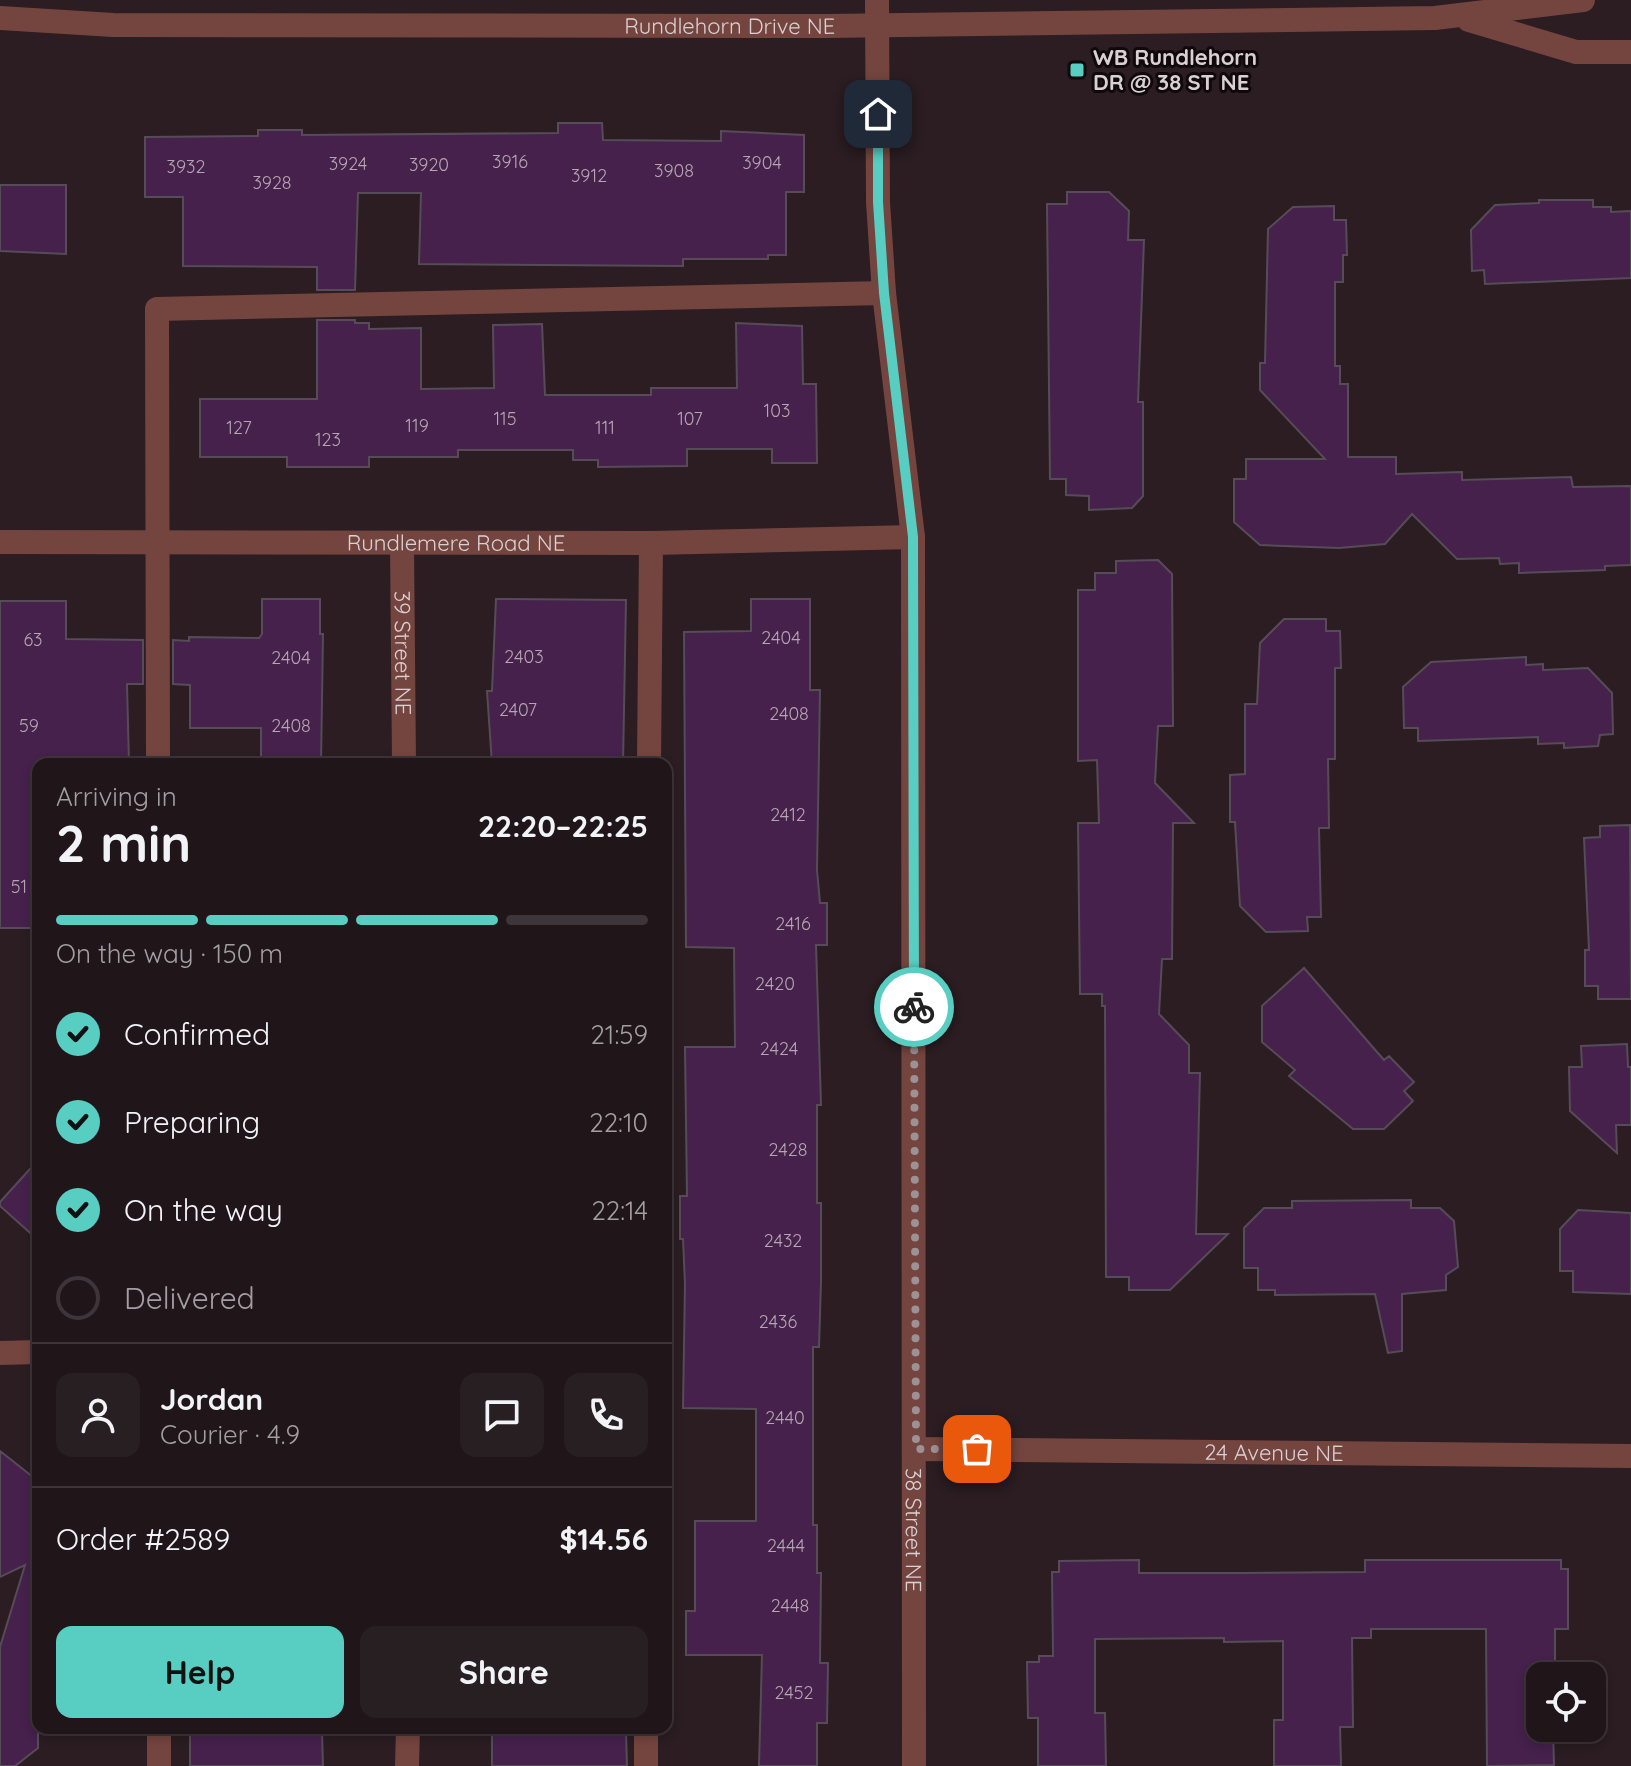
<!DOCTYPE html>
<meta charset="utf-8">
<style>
body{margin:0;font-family:Quicksand,sans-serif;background:#281f23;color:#f1f3f6;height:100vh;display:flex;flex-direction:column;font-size:30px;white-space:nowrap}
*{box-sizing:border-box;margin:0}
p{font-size:26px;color:#a29fa2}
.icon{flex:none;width:44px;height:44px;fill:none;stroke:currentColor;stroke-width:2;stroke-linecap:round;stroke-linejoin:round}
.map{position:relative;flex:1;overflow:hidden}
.side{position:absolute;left:32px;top:758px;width:640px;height:976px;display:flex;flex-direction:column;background:#20161a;border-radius:16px;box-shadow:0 4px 12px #0003,0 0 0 2px #3d3539}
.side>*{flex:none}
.tools{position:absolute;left:1526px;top:1662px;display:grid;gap:16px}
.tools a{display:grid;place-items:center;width:80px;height:80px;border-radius:16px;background:#20161a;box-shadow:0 4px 12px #0003,0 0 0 2px #3d3539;font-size:40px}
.pin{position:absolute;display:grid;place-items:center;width:68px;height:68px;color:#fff;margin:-34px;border-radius:16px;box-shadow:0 4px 12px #0006}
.courier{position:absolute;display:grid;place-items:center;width:80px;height:80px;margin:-40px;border:6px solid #57cec1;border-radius:50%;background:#fff;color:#222;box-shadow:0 2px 10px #0007}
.headline em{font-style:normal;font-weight:700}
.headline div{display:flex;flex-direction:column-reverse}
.headline{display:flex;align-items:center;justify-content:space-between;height:136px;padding:0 24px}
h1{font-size:52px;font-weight:700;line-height:60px}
.bar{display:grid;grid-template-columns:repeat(4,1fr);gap:12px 8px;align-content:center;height:96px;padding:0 24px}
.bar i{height:10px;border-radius:6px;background:#3d3539}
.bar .on{background:#57cec1}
.bar p{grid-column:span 4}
.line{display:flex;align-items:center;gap:20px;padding:0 24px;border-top:2px solid #3d3539}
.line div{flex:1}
.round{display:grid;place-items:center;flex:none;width:84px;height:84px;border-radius:16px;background:#281f23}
ol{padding:0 24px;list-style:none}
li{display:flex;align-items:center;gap:24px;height:88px}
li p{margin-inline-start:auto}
li .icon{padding:8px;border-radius:50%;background:#57cec1;color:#111;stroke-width:4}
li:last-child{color:#a29fa2}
li i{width:44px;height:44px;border:4px solid #3d3539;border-radius:50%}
.primary-button{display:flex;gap:16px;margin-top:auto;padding:16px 24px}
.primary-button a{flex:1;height:92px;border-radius:16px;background:#57cec1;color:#111;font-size:32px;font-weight:700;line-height:92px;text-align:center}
.primary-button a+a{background:#281f23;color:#f1f3f6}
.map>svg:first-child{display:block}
</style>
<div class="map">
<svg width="1631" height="1766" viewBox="0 0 1631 1766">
<rect width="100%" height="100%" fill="#2b1d22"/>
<!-- building -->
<path fill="#45214c" stroke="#564c58" stroke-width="2" d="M 558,123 L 602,123 L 603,140 L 721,141 L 721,131 L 804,135 L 804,192 L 786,192 L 786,255 L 768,255 L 768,259 L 683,259 L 683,266 L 419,264 L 421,193 L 358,193 L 355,290 L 317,290 L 317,267 L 183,266 L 183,197 L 145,197 L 145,137 L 258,136 L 258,130 L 302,130 L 302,135 L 558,133 Z
M 0,185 L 66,185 L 66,254 L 0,251 Z
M 1067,192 L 1109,192 L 1129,211 L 1128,240 L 1144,240 L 1138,402 L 1143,402 L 1143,496 L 1132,508 L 1089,510 L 1089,496 L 1066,495 L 1066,479 L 1050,479 L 1047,204 L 1067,204 Z
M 1539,200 L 1593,200 L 1593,207 L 1611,207 L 1611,212 L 1631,211 L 1631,278 L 1485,284 L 1484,270 L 1472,271 L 1471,230 L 1495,205 L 1539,203 Z
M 1334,206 L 1334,220 L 1346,220 L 1347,255 L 1343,255 L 1343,282 L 1335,282 L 1335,366 L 1340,366 L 1340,384 L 1348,384 L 1348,457 L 1396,457 L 1396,474 L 1462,472 L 1462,480 L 1571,477 L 1573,487 L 1631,486 L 1631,565 L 1605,566 L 1605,570 L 1519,573 L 1519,563 L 1500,564 L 1499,558 L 1457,559 L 1412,514 L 1385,544 L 1339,548 L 1260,545 L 1234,522 L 1234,479 L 1246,479 L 1246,459 L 1325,459 L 1260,390 L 1260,363 L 1265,363 L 1268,229 L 1293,207 Z
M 317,320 L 355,320 L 355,323 L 369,323 L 369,329 L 421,328 L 421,389 L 494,388 L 493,325 L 542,324 L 545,395 L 651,395 L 651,388 L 737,388 L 736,323 L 802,326 L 803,384 L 816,384 L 817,463 L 772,463 L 772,449 L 687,449 L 687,466 L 598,467 L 598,460 L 573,460 L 573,450 L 458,450 L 458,457 L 369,457 L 369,467 L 287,467 L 287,457 L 200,457 L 200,399 L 317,399 Z
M 1158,560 L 1172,574 L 1173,726 L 1158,726 L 1155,783 L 1194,823 L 1173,823 L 1172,959 L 1162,959 L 1159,1014 L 1189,1045 L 1189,1073 L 1200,1073 L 1196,1234 L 1228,1234 L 1170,1290 L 1129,1290 L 1129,1277 L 1106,1277 L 1105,1006 L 1102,1006 L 1102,994 L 1080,994 L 1078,823 L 1099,823 L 1097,760 L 1078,761 L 1078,590 L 1095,590 L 1095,573 L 1116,573 L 1116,561 Z
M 262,599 L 320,599 L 320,634 L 323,634 L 321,764 L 261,764 L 261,728 L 190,728 L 190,685 L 173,684 L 173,640 L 189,641 L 189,637 L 259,638 L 262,634 Z
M 496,599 L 626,600 L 623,764 L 492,764 L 487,691 L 492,691 Z
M 751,599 L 810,599 L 810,690 L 820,690 L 817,870 L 820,903 L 827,903 L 827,945 L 816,945 L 821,1105 L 817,1105 L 817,1203 L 821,1203 L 821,1281 L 819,1347 L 813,1347 L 813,1525 L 817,1525 L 817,1573 L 821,1573 L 820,1663 L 828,1663 L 827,1723 L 817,1723 L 817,1766 L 759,1766 L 762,1655 L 686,1655 L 686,1611 L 695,1611 L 695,1521 L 756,1521 L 756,1409 L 683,1408 L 685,1284 L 683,1239 L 680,1239 L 680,1196 L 687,1196 L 685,1047 L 735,1047 L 734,948 L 686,947 L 684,632 L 751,631 Z
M 0,601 L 66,601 L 66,639 L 143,640 L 143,684 L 127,684 L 129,764 L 38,764 L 38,928 L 0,928 Z
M 1284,619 L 1326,619 L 1326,631 L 1340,631 L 1341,668 L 1335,668 L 1335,759 L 1328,759 L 1329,828 L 1319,828 L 1321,917 L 1307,917 L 1308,931 L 1266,932 L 1240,906 L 1235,822 L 1230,822 L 1230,775 L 1245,774 L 1245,704 L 1257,704 L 1260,643 Z
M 1526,657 L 1526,665 L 1543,664 L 1543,670 L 1588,668 L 1612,693 L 1613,734 L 1600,735 L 1598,746 L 1564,748 L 1564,743 L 1538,744 L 1538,737 L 1418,741 L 1418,728 L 1404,728 L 1403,687 L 1431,662 Z
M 1630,825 L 1631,999 L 1598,999 L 1598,986 L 1585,986 L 1585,950 L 1589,950 L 1584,838 L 1600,837 L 1600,826 Z
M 1304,968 L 1384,1060 L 1389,1056 L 1414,1082 L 1404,1091 L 1413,1101 L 1384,1129 L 1353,1129 L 1289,1076 L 1295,1070 L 1262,1042 L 1262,1006 Z
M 1627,1044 L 1628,1067 L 1631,1067 L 1631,1125 L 1616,1125 L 1617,1153 L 1570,1111 L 1569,1067 L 1582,1067 L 1581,1046 Z
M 38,1160 L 38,1240 L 0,1206 L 0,1202 Z
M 1411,1200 L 1411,1208 L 1440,1208 L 1454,1221 L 1458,1267 L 1446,1275 L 1446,1290 L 1402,1294 L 1402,1351 L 1388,1353 L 1375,1294 L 1275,1295 L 1275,1290 L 1258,1290 L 1258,1268 L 1244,1268 L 1244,1228 L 1264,1208 L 1292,1208 L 1292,1201 Z
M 1578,1210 L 1631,1213 L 1631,1294 L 1573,1292 L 1573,1271 L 1560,1271 L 1560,1229 Z
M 0,1451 L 38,1481 L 38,1748 L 15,1766 L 0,1766 L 0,1647 L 25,1565 L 0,1577 Z
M 1139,1560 L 1139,1573 L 1239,1573 L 1365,1572 L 1365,1560 L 1561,1560 L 1561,1569 L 1568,1569 L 1568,1629 L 1555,1629 L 1555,1674 L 1540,1676 L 1540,1728 L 1553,1728 L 1554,1765 L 1487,1766 L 1486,1629 L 1371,1629 L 1371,1638 L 1352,1638 L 1353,1727 L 1340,1727 L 1341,1766 L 1274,1766 L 1274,1720 L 1283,1720 L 1283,1641 L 1224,1642 L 1224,1638 L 1095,1639 L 1095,1713 L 1105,1713 L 1106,1766 L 1038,1766 L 1038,1718 L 1028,1718 L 1027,1662 L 1039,1662 L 1039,1656 L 1053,1656 L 1052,1572 L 1059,1572 L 1059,1561 Z
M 190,1731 L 242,1731 L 242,1734 L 322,1732 L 323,1766 L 190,1766 Z
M 492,1732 L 626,1732 L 627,1766 L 492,1766 Z"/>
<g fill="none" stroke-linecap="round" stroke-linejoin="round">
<!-- minor -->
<g stroke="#74453f" stroke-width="24">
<path id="s1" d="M 877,0 L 878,202 L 884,293 L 913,537 L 914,1766"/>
<path id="s2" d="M 0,18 L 113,25 L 827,26 L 1435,18 L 1583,0"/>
<path d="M 1469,20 L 1576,52 L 1631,52"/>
<path id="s3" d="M 0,542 L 651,543 L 913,537"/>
<path id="s4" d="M 402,543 L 404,764"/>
<path d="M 158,764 L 157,309 L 884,293"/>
<path d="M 649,764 L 651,543"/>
<path d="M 0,1353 L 38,1352"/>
<path id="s5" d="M 916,1449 L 1631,1456"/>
<path d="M 646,1728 L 646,1766"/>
<path d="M 159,1766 L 159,1728"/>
<path d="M 407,1766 L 408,1728"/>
</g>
</g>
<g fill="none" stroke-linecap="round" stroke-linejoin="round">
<!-- done -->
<path stroke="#9d9195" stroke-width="8" stroke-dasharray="0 14.4" d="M 914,1007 L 916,1449 L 977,1449"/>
<!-- route -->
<path stroke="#57cec1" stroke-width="10" d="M 878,114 L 878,202 L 884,293 L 913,537 L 914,1007"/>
</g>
<!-- markers -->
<rect fill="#57cec1" stroke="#0f090b" stroke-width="3" x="1069" y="62" width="16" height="16" rx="4"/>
<g text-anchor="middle" stroke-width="6" stroke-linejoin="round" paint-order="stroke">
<!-- number labels -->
<g font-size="18" fill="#b5a4b1">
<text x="510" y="168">3916</text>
<text x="762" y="169">3904</text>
<text x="348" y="170">3924</text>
<text x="429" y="171">3920</text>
<text x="186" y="173">3932</text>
<text x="674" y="177">3908</text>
<text x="589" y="182">3912</text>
<text x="272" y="189">3928</text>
<text x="777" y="417">103</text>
<text x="505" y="425">115</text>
<text x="690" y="425">107</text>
<text x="417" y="432">119</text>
<text x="239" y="434">127</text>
<text x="605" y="434">111</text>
<text x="328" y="446">123</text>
<text x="781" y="644">2404</text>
<text x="33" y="646">63</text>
<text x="524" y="663">2403</text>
<text x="291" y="664">2404</text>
<text x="518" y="716">2407</text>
<text x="789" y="720">2408</text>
<text x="29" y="732">59</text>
<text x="291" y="732">2408</text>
<text x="788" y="821">2412</text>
<text x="19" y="893">51</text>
<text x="793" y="930">2416</text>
<text x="775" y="990">2420</text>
<text x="779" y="1055">2424</text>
<text x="788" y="1156">2428</text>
<text x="783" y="1247">2432</text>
<text x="778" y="1328">2436</text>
<text x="785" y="1424">2440</text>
<text x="786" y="1552">2444</text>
<text x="790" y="1612">2448</text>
<text x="794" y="1699">2452</text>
</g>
<!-- street labels -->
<g font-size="22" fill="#dad0d3" stroke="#0f090b">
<text dy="8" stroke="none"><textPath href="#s2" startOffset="730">Rundlehorn Drive NE</textPath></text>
<text dy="8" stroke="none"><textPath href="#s3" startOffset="456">Rundlemere Road NE</textPath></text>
<text dy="8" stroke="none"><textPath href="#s4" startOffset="110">39 Street NE</textPath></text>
<text dy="8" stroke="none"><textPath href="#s5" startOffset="358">24 Avenue NE</textPath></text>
<text dy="8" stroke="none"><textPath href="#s1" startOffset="1532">38 Street NE</textPath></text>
</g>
<!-- poi labels -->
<g font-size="22" font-weight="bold" fill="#dad0d3" stroke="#0f090b" text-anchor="start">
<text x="1093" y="65">WB Rundlehorn<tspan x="1093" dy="25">DR @ 38 ST NE</tspan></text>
</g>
</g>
</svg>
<div class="tools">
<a><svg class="icon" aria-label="locate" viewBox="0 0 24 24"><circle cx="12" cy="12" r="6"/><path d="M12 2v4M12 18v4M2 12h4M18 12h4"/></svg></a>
</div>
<div class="pin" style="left:977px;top:1449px;background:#ea580c"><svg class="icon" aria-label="bag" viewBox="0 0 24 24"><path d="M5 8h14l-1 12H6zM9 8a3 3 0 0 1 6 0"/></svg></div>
<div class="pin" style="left:878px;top:114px;background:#1f2937"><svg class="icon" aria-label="home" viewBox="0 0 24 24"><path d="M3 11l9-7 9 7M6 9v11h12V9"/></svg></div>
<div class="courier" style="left:914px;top:1007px"><svg class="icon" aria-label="bike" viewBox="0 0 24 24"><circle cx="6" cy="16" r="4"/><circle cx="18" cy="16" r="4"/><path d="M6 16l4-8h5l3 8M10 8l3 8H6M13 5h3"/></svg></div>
<section class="side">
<div class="headline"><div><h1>2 min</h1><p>Arriving in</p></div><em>22:20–22:25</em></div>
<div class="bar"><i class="on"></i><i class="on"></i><i class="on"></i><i></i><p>On the way · 150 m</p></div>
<ol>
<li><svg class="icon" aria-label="check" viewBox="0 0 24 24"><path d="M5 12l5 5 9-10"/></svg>Confirmed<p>21:59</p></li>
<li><svg class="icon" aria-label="check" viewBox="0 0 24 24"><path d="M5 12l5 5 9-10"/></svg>Preparing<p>22:10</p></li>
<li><svg class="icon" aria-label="check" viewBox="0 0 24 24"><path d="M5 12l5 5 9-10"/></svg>On the way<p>22:14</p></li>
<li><i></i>Delivered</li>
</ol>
<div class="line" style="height:144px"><a class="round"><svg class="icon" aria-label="person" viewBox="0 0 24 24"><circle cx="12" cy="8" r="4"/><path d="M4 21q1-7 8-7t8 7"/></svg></a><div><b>Jordan</b><p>Courier · 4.9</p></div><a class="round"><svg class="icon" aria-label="chat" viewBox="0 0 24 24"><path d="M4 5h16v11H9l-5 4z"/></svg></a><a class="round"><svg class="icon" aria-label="phone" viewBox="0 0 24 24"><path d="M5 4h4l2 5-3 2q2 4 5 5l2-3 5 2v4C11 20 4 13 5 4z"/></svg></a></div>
<div class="line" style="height:104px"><div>Order #2589</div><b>$14.56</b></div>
<div class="primary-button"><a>Help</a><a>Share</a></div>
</section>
</div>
